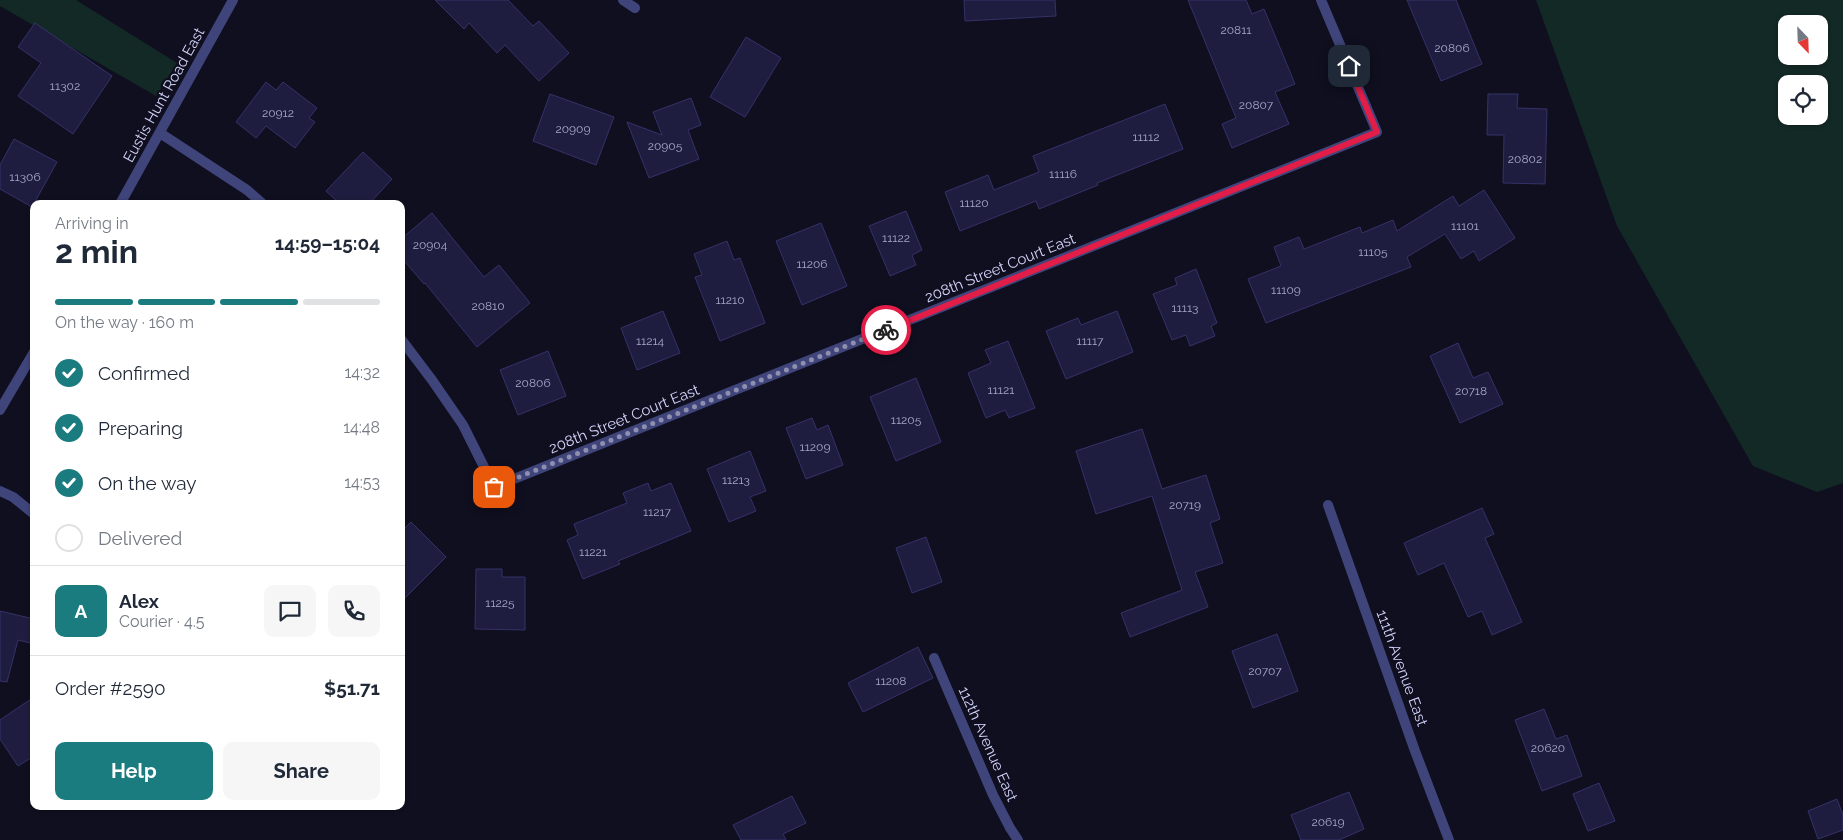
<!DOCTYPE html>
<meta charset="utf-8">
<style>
body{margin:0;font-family:Raleway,sans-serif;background:#f6f6f7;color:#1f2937;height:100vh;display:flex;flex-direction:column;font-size:19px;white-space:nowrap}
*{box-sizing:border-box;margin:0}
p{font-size:16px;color:#747a83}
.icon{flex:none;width:28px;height:28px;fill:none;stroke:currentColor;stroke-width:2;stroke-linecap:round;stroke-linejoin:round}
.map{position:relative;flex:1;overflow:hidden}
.sheet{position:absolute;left:30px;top:200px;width:375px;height:610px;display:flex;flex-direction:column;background:#fff;border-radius:10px;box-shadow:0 1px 4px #0004}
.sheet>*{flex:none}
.needle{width:32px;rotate:157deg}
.buttons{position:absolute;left:1778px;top:15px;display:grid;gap:10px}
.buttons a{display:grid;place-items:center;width:50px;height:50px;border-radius:10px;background:#fff;box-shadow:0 1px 4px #0004;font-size:25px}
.pin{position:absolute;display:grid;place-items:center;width:42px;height:42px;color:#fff;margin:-21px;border-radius:10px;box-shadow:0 2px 8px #0006}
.courier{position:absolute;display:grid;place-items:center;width:50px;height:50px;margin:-25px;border:4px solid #e11d48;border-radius:50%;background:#fff;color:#222;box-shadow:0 1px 6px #0007}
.summary em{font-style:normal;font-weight:700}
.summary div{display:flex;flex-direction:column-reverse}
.summary{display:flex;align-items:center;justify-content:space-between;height:85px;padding:0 25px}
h1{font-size:32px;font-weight:700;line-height:38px}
.bar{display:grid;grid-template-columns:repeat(4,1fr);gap:8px 5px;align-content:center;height:60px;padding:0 25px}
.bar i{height:6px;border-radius:4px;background:#e0e1e3}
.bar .current{background:#1b7c7f}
.bar p{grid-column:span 4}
.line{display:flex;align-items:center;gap:12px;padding:0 25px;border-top:1px solid #e0e1e3}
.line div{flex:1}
.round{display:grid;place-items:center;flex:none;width:52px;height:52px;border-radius:10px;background:#f6f6f7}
ol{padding:0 25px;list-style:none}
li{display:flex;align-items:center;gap:15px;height:55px}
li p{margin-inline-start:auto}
li .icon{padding:5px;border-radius:50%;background:#1b7c7f;color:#fff;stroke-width:4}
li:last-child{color:#747a83}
li i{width:28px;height:28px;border:2px solid #e0e1e3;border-radius:50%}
.action{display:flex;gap:10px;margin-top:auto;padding:10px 25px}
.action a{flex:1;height:58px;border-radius:10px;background:#1b7c7f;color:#fff;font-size:20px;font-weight:700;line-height:58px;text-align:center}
.action a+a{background:#f6f6f7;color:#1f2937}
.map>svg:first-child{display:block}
</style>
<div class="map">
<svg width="1843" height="840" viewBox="0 0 1843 840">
<rect width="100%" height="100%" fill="#100f20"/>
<!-- green -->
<path fill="#132925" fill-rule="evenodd" d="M 0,0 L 76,0 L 177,63 L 156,96 L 0,6 Z
M 1536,0 L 1843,0 L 1843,483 L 1817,492 L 1753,466 L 1617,226 ZM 1786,24 L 1819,24 L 1819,56 L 1786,56 ZM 1786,84 L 1819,84 L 1819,116 L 1786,116 Z"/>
<!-- building -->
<path fill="#1f1d3f" stroke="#343268" d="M 435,0 L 508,0 L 533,26 L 539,21 L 569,53 L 539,81 L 505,45 L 497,53 L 469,23 L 464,29 Z
M 964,0 L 1055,0 L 1056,16 L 965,21 Z
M 1188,0 L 1246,0 L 1252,14 L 1264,9 L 1295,84 L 1275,92 L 1289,124 L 1232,148 L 1222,124 L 1236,118 Z
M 1407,0 L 1456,0 L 1482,64 L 1441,81 Z
M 35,23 L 112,76 L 73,134 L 18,96 L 41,63 L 18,47 Z
M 746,37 L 781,58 L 745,117 L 710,97 Z
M 266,82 L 276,90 L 283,82 L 317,108 L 309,118 L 315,122 L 295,148 L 266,126 L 256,138 L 236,122 Z
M 550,94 L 614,117 L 596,165 L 533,141 Z
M 1488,94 L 1518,94 L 1517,108 L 1547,109 L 1545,184 L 1503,183 L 1504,135 L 1487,135 Z
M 691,98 L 701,125 L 688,130 L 699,159 L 649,178 L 627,122 L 662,135 L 653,112 Z
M 1165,104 L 1183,149 L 1097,183 L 1098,185 L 1039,209 L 1036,201 L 960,231 L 945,192 L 988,175 L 994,190 L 1039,172 L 1033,156 Z
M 14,139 L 57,162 L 32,207 L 0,189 L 0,165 Z
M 363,152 L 392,179 L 369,204 L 340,204 L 326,191 Z
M 1484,190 L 1515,238 L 1479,261 L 1474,251 L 1461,259 L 1445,234 L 1407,257 L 1411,267 L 1266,323 L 1248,279 L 1281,266 L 1274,247 L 1299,237 L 1304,249 L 1360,227 L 1362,233 L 1393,220 L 1397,231 L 1453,196 L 1459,206 Z
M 906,211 L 922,250 L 912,255 L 916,265 L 890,276 L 869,226 Z
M 432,213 L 484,277 L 499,265 L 530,303 L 477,347 L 425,283 L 424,284 L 401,257 L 401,239 Z
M 821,223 L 847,286 L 802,305 L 776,241 Z
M 727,241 L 734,260 L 740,258 L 765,323 L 720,341 L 695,277 L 702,275 L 694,254 Z
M 1196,269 L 1217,323 L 1211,326 L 1215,336 L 1190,346 L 1186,335 L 1172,340 L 1153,294 L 1177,285 L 1175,278 Z
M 663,311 L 680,353 L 637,370 L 621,328 Z
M 1117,311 L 1133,352 L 1066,379 L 1046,331 L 1078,318 L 1081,325 Z
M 1008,341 L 1035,408 L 1009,418 L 1005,410 L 986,418 L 968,373 L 991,363 L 985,350 Z
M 1458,343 L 1473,378 L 1488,372 L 1503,404 L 1460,423 L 1430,356 Z
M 548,351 L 566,396 L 518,415 L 500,370 Z
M 916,378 L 941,442 L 896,461 L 870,397 Z
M 812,418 L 817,430 L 828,425 L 843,465 L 806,479 L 786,428 Z
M 1142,429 L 1162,489 L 1206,475 L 1220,519 L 1210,523 L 1223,563 L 1195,572 L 1208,607 L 1130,637 L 1121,613 L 1182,590 L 1152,496 L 1096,514 L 1076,451 Z
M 750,451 L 766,491 L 750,497 L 756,511 L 729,522 L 707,469 Z
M 648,483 L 651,491 L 671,483 L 691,531 L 618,561 L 620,564 L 583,579 L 567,540 L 578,535 L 574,524 L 627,503 L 623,493 Z
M 1482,508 L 1494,534 L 1485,538 L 1522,622 L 1492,635 L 1482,611 L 1468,617 L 1444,563 L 1418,575 L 1404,543 Z
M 411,522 L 446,557 L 401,602 L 401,532 Z
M 926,537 L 942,582 L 912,593 L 896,548 Z
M 476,569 L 502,569 L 502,577 L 525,577 L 525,630 L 475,629 Z
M 0,611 L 34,619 L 34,644 L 18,640 L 7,682 L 0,681 Z
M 1277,634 L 1298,691 L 1253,708 L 1232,651 Z
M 918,647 L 933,678 L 863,712 L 848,683 Z
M 34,697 L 34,756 L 18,766 L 0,739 L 0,720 Z
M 1544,709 L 1556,739 L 1567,735 L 1582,776 L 1542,791 L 1515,720 Z
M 1599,783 L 1615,821 L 1588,831 L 1573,794 Z
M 1349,792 L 1364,829 L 1339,840 L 1301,840 L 1291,815 Z
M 792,796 L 806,823 L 783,834 L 786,840 L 741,840 L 733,825 Z
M 1837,799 L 1843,815 L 1843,830 L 1818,839 L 1808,811 Z"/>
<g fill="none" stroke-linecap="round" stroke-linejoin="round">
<!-- street -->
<path stroke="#3f457a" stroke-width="10" d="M 623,0 L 635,8
M 160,133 L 247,190 L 263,204
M 120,204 L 233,0
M 401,339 L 432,380 L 463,425 L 494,487 L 1377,132 L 1321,0
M 0,410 L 34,352
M 0,491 L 13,497 L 34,514
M 1328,505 L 1415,751 L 1449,840
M 934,658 L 993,795 L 1010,828 L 1018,840"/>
</g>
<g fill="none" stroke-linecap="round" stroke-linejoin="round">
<!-- done -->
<path stroke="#8e8fae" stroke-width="5" stroke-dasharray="0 9" d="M 494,487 L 886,330"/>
<!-- route -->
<path stroke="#e11d48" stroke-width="6" d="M 886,330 L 1377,132 L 1349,66"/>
</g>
<g text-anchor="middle" stroke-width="4.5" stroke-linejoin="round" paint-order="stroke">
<!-- number labels -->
<g font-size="12" fill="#a5a6cb">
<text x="1236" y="34">20811</text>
<text x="1452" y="52">20806</text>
<text x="65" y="90">11302</text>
<text x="1256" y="109">20807</text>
<text x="278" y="117">20912</text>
<text x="573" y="133">20909</text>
<text x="1146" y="141">11112</text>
<text x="665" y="150">20905</text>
<text x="1525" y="163">20802</text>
<text x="1063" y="178">11116</text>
<text x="25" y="181">11306</text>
<text x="974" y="207">11120</text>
<text x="1465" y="230">11101</text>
<text x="896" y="242">11122</text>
<text x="430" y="249">20904</text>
<text x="1373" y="256">11105</text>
<text x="812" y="268">11206</text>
<text x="1286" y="294">11109</text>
<text x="730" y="304">11210</text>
<text x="488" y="310">20810</text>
<text x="1185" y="312">11113</text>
<text x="650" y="345">11214</text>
<text x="1090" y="345">11117</text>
<text x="533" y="387">20806</text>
<text x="1001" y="394">11121</text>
<text x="1471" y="395">20718</text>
<text x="906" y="424">11205</text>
<text x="815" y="451">11209</text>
<text x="736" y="484">11213</text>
<text x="1185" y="509">20719</text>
<text x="657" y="516">11217</text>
<text x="593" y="556">11221</text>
<text x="500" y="607">11225</text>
<text x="1265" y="675">20707</text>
<text x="891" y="685">11208</text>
<text x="1548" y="752">20620</text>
<text x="1328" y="826">20619</text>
</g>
<!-- street labels -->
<g font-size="15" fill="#d2d4fa" stroke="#100f20">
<text transform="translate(164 95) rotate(-61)" y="5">Eustis Hunt Road East</text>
<text transform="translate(1000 268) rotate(-22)" y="5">208th Street Court East</text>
<text transform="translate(624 419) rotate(-22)" y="5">208th Street Court East</text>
<text transform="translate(1402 668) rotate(70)" y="5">111th Avenue East</text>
<text transform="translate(988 744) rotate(66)" y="5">112th Avenue East</text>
</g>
</g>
</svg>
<div class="buttons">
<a><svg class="needle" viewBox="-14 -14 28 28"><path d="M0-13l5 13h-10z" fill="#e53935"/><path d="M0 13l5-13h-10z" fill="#747a83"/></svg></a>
<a><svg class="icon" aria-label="locate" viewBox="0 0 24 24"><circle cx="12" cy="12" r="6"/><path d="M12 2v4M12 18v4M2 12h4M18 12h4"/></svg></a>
</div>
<div class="pin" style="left:494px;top:487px;background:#ea580c"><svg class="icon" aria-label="bag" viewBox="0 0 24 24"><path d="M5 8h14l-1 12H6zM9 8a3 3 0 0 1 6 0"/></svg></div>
<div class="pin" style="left:1349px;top:66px;background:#1f2937"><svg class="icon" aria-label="home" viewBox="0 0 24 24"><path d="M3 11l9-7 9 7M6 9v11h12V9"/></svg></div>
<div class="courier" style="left:886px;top:330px"><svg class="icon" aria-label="bike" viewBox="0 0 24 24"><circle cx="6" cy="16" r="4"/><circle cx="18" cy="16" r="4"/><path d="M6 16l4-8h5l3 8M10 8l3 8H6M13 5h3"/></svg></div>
<section class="sheet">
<div class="summary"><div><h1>2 min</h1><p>Arriving in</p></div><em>14:59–15:04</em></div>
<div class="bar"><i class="current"></i><i class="current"></i><i class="current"></i><i></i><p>On the way · 160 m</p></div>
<ol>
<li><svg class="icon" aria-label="check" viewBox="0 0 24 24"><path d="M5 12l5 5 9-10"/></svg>Confirmed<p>14:32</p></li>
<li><svg class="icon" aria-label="check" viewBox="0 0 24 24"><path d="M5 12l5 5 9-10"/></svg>Preparing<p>14:48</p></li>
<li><svg class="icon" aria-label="check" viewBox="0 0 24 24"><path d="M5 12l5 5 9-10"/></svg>On the way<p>14:53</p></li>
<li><i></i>Delivered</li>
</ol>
<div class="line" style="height:90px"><b class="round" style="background:#1b7c7f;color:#fff">A</b><div><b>Alex</b><p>Courier · 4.5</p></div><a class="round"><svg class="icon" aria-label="chat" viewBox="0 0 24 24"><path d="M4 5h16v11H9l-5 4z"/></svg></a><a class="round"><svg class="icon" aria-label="phone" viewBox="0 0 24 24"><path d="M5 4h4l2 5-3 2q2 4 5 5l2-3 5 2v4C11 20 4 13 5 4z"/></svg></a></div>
<div class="line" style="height:65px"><div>Order #2590</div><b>$51.71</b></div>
<div class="action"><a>Help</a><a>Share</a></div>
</section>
</div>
